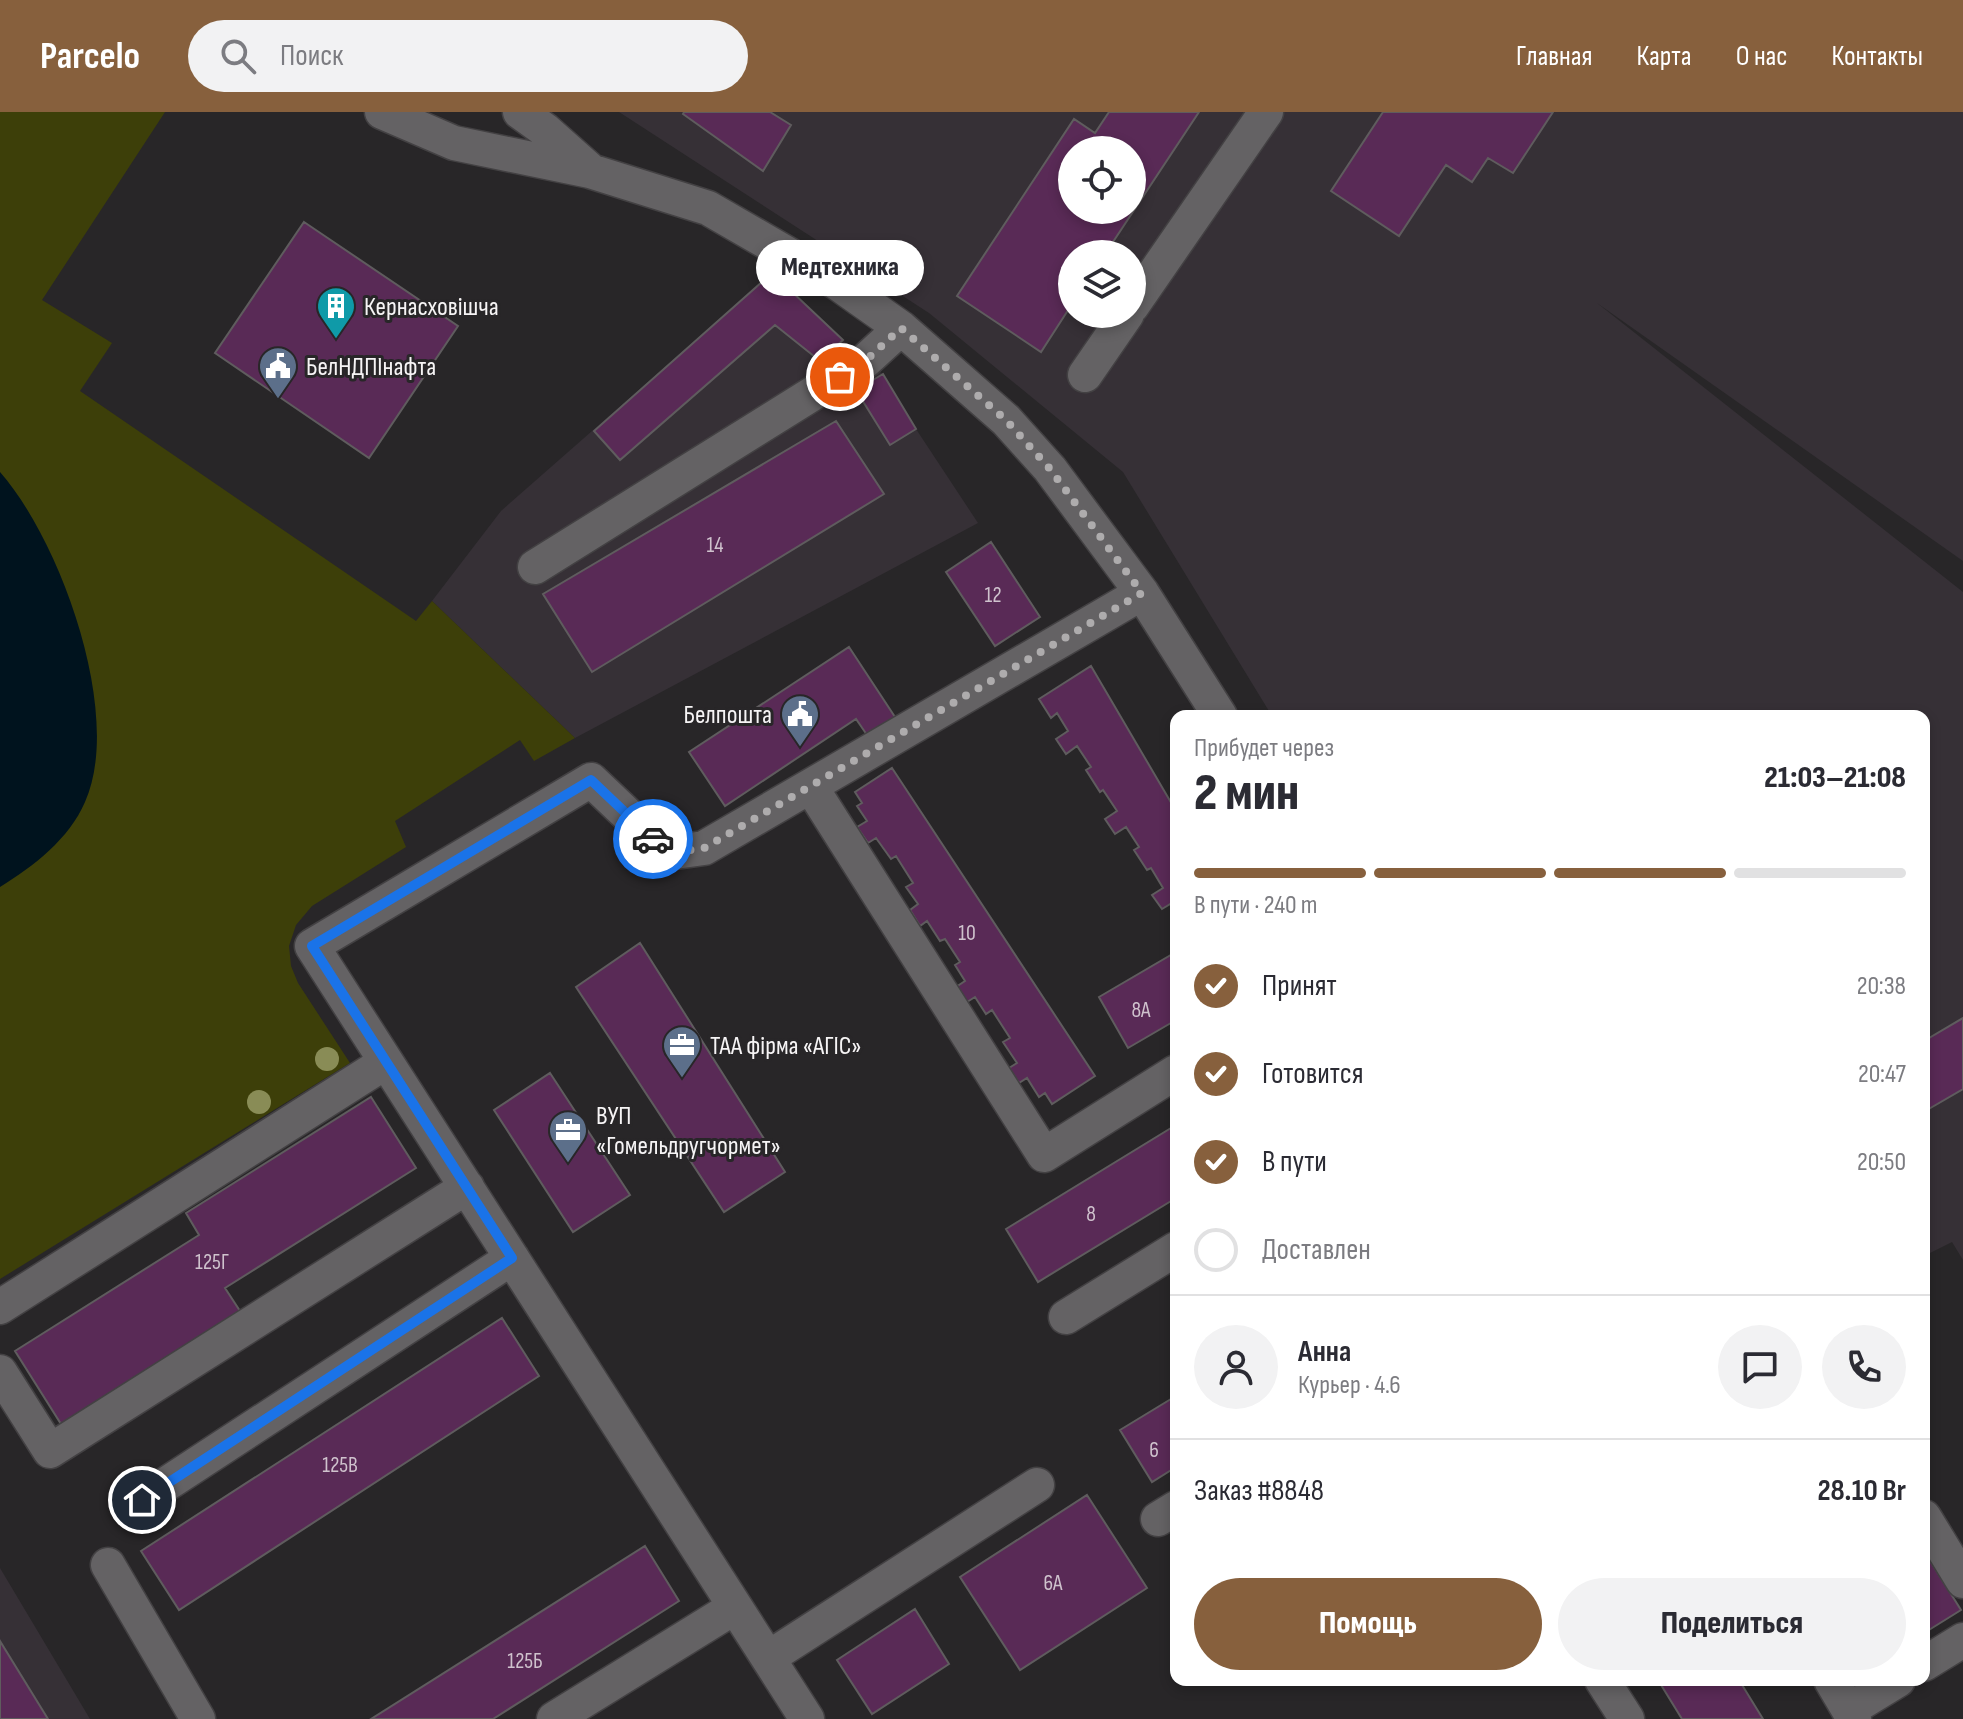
<!DOCTYPE html>
<html lang="ru">
<meta charset="utf-8">
<style>
body{margin:0;font-family:"Sofia Sans Condensed",sans-serif;background:#f2f2f3;color:#2b2b33;height:100vh;display:flex;flex-direction:column;font-size:30px;white-space:nowrap}
*{box-sizing:border-box;margin:0}
p{font-size:26px;color:#7c7c81}
.icon{flex:none;width:44px;height:44px;fill:none;stroke:currentColor;stroke-width:2;stroke-linecap:round;stroke-linejoin:round}
.map{position:relative;flex:1;overflow:hidden}
.sheet{position:absolute;left:1170px;top:598px;width:760px;height:976px;display:flex;flex-direction:column;background:#fff;border-radius:16px;box-shadow:0 4px 12px #0003}
.sheet>*{flex:none}
.buttons{position:absolute;left:1058px;top:24px;display:grid;gap:16px}
.buttons a{display:grid;place-items:center;width:88px;height:88px;border-radius:50%;background:#fff;box-shadow:0 4px 12px #0003;font-size:40px}
.pin{position:absolute;display:grid;place-items:center;width:68px;height:68px;color:#fff;margin:-34px;border:4px solid #fff;border-radius:50%;box-shadow:0 2px 8px #0007}
.courier{position:absolute;display:grid;place-items:center;width:80px;height:80px;margin:-40px;border:6px solid #1a73e8;border-radius:50%;background:#fff;color:#222;box-shadow:0 2px 10px #0007}
.bubble{position:absolute;height:56px;border-radius:28px;background:#fff;box-shadow:0 4px 12px #0003;font-size:26px;font-weight:800;line-height:56px;text-align:center}
.summary em{font-style:normal;font-weight:800}
.summary div{display:flex;flex-direction:column-reverse}
.summary{display:flex;align-items:center;justify-content:space-between;height:136px;padding:0 24px}
h1{font-size:52px;font-weight:800;line-height:60px}
.bar{display:grid;grid-template-columns:repeat(4,1fr);gap:12px 8px;align-content:center;height:96px;padding:0 24px}
.bar i{height:10px;border-radius:6px;background:#e1e1e2}
.bar .current{background:#87603d}
.bar p{grid-column:span 4}
.line{display:flex;align-items:center;gap:20px;padding:0 24px;border-top:2px solid #e1e1e2}
.line div{flex:1}
.round{display:grid;place-items:center;flex:none;width:84px;height:84px;border-radius:42px;background:#f2f2f3}
ol{padding:0 24px;list-style:none}
li{display:flex;align-items:center;gap:24px;height:88px}
li p{margin-inline-start:auto}
li .icon{padding:8px;border-radius:50%;background:#87603d;color:#fff;stroke-width:4}
li:last-child{color:#7c7c81}
li i{width:44px;height:44px;border:4px solid #e1e1e2;border-radius:50%}
.action{display:flex;gap:16px;margin-top:auto;padding:16px 24px}
.action a{flex:1;height:92px;border-radius:48px;background:#87603d;color:#fff;font-size:32px;font-weight:800;line-height:92px;text-align:center}
.action a+a{background:#f2f2f3;color:#2b2b33}
header{display:flex;align-items:center;gap:48px;box-sizing:border-box;height:112px;padding:0 40px;background:#87603d;color:#fff}
header strong{font-size:38px}
nav{display:flex;gap:44px;margin-inline-start:auto;font-size:28px}
.search{width:560px;height:72px;background:#f2f2f3;display:flex;align-items:center;gap:20px;box-sizing:border-box;padding:0 28px;border-radius:44px;color:#7c7c81;font-size:30px}
.map>svg:first-child{display:block}
</style>
<header>
<strong>Parcelo</strong>
<div class="search"><svg class="icon" aria-label="search" viewBox="0 0 24 24"><circle cx="10" cy="10" r="6"/><path d="M15 15l6 6"/></svg>Поиск</div>
<nav><a>Главная</a><a>Карта</a><a>О нас</a><a>Контакты</a></nav>
</header>
<div class="map">
<svg width="1963" height="1607" viewBox="0 0 1963 1607">
<rect width="100%" height="100%" fill="#282628"/>
<!-- built -->
<path fill="#363036" fill-rule="evenodd" d="M 619,0 L 1963,0 L 1963,449 L 1597,191 L 1963,480 L 1963,1148 L 1952,1130 L 1924,1144 L 1924,604 L 1272,604 L 1123,360 L 929,201 ZM 1072,38 L 1132,38 L 1132,98 L 1072,98 ZM 1072,142 L 1132,142 L 1132,202 L 1072,202 Z
M 772,161 L 865,249 L 883,262 L 916,317 L 978,411 L 575,626 L 432,489 L 501,399 Z
M 0,1456 L 90,1607 L 0,1607 Z"/>
<!-- green -->
<path fill="#3d3f09" d="M 0,0 L 165,0 L 42,188 L 112,231 L 80,279 L 416,509 L 432,489 L 575,626 L 534,649 L 520,628 L 395,709 L 406,735 L 312,794 L 296,813 L 289,834 L 291,854 L 298,871 L 350,951 L 0,1167 Z"/>
<!-- water -->
<path fill="#00131e" d="M 0,360 C 60,428 124,602 85,690 C 69,727 34,754 0,775 Z"/>
<!-- building -->
<path fill="#592a56" stroke="#5f5c5e" stroke-width="2" fill-rule="evenodd" d="M 684,0 L 770,0 L 791,13 L 763,59 L 683,2 Z
M 1109,0 L 1199,0 L 1105,142 L 1072,142 L 1072,192 L 1041,240 L 957,184 L 1074,7 L 1095,21 ZM 1072,38 L 1132,38 L 1132,98 L 1072,98 Z
M 1383,0 L 1553,0 L 1513,61 L 1488,46 L 1472,70 L 1446,53 L 1399,124 L 1331,79 Z
M 304,110 L 458,214 L 369,346 L 215,241 Z
M 772,161 L 843,228 L 820,249 L 775,213 L 620,348 L 594,319 Z
M 883,262 L 916,317 L 890,333 L 856,278 Z
M 836,309 L 884,382 L 592,560 L 543,482 Z
M 991,430 L 1040,505 L 995,534 L 946,460 Z
M 849,535 L 895,605 L 867,623 L 856,607 L 725,694 L 689,640 Z
M 1091,554 L 1176,699 L 1176,798 L 1172,791 L 1162,797 L 1152,783 L 1163,776 L 1151,756 L 1147,758 L 1134,738 L 1139,735 L 1126,715 L 1115,722 L 1105,707 L 1117,699 L 1103,678 L 1100,680 L 1086,658 L 1091,655 L 1077,634 L 1066,642 L 1056,627 L 1068,619 L 1057,601 L 1051,606 L 1039,587 Z
M 892,656 L 1095,964 L 1052,992 L 1045,981 L 1039,985 L 1027,966 L 1019,971 L 1009,956 L 1017,951 L 1003,930 L 1010,926 L 992,898 L 986,902 L 975,885 L 967,890 L 956,875 L 965,869 L 955,853 L 960,850 L 945,827 L 940,829 L 927,809 L 920,814 L 910,798 L 918,792 L 906,775 L 913,771 L 896,744 L 891,747 L 876,726 L 868,731 L 857,715 L 867,709 L 857,694 L 862,691 L 855,680 Z
M 640,831 L 785,1060 L 724,1100 L 576,875 Z
M 1176,840 L 1176,908 L 1128,936 L 1099,885 Z
M 1963,906 L 1963,977 L 1927,998 L 1924,993 L 1924,929 Z
M 550,961 L 630,1083 L 573,1120 L 494,998 Z
M 371,985 L 416,1056 L 225,1176 L 240,1199 L 61,1312 L 15,1239 L 199,1123 L 186,1101 Z
M 1176,1013 L 1176,1086 L 1038,1170 L 1006,1117 Z
M 502,1206 L 539,1264 L 179,1498 L 141,1439 Z
M 1176,1284 L 1176,1355 L 1152,1370 L 1120,1318 Z
M 1087,1383 L 1147,1476 L 1020,1558 L 960,1465 Z
M 645,1434 L 679,1489 L 493,1607 L 371,1607 Z
M 1924,1439 L 1961,1498 L 1924,1521 Z
M 915,1497 L 949,1552 L 872,1602 L 837,1548 Z
M 0,1529 L 48,1607 L 0,1607 Z
M 1658,1568 L 1739,1568 L 1763,1607 L 1682,1607 Z"/>
<g fill="none" stroke-linecap="round" stroke-linejoin="round">
<defs>
<path id="minor" d="M 382,0 L 454,31 L 590,59 L 708,96 L 836,170 L 901,216 L 1006,308 L 1050,357 L 1142,481 L 1220,604
M 520,0 L 545,18 L 590,58
M 1132,194 L 1266,0
M 1085,263 L 1127,202
M 535,455 L 865,249 L 901,216
M 811,675 L 1044,1043 L 1176,960
M 0,1195 L 386,950
M 1066,1205 L 1176,1137
M 0,1260 L 50,1339 L 467,1075
M 142,1388 L 512,1146
M 1924,1405 L 1963,1469
M 1158,1407 L 1176,1396
M 108,1453 L 198,1607
M 768,1546 L 1037,1373
M 1924,1552 L 1963,1528
M 1602,1568 L 1627,1607
M 1831,1568 L 1854,1607
M 1849,1598 L 1898,1568
M 554,1607 L 735,1495
M 807,1607 L 312,834 L 591,668 L 668,741 L 704,736 L 1142,481"/>
</defs>
<!-- minor casing -->
<use href="#minor" stroke="#434143" stroke-width="37"/>
<!-- minor -->
<use href="#minor" stroke="#646264" stroke-width="34"/>
</g>
<!-- trees -->
<g fill="#898c56">
<circle cx="327" cy="947" r="12"/>
<circle cx="259" cy="990" r="12"/>
</g>
<g fill="none" stroke-linecap="round" stroke-linejoin="round">
<!-- done -->
<path stroke="#aeacad" stroke-width="8" stroke-dasharray="0 14.4" d="M 653,727 L 668,741 L 704,736 L 1142,481 L 1050,357 L 1006,308 L 901,216 L 865,249 L 840,265"/>
<!-- route -->
<path stroke="#1a73e8" stroke-width="10" d="M 142,1388 L 512,1146 L 312,834 L 591,668 L 653,727"/>
</g>
<!-- icons -->
<defs>
<symbol id="building-pin" viewBox="-11 -11 22 30"><path d="M0 17L-7.5 6A9.5 9.5 0 1 1 7.5 6Z" fill="#0f9aa8" stroke="#282628"/><path d="M-4-6H4V6H1V3H-1V6H-4ZM-2.5-4.3h1.7v1.8h-1.7ZM.8-4.3h1.7v1.8H.8ZM-2.5-1h1.7V.8h-1.7ZM.8-1h1.7V.8H.8Z" fill="#fff"/></symbol>
<symbol id="civic-pin" viewBox="-11 -11 22 30"><path d="M0 17L-7.5 6A9.5 9.5 0 1 1 7.5 6Z" fill="#5c6f8a" stroke="#282628"/><path d="M-.6-6.5H3V-4.5H.6V-3L4-1V1h2V6H-6V1h2V-1L-.6-3ZM-1.2 2.5V6h2.4V2.5Z" fill="#fff"/></symbol>
<symbol id="office-pin" viewBox="-11 -11 22 30"><path d="M0 17L-7.5 6A9.5 9.5 0 1 1 7.5 6Z" fill="#5c6f8a" stroke="#282628"/><path d="M-6-3h4V-5.5h4V-3h4V5H-6ZM-1-4.5V-3h2v-1.5ZM-6 0V1H6V0Z" fill="#fff"/></symbol>
</defs>
<g fill-rule="evenodd">
<use href="#building-pin" x="314" y="172" width="44" height="60"/>
<use href="#civic-pin" x="256" y="232" width="44" height="60"/>
<use href="#civic-pin" x="778" y="580" width="44" height="60"/>
<use href="#office-pin" x="660" y="911" width="44" height="60"/>
<use href="#office-pin" x="546" y="996" width="44" height="60"/>
</g>
<g text-anchor="middle" stroke-width="6" stroke-linejoin="round" paint-order="stroke">
<!-- number labels -->
<g font-size="22" fill="#cfc2cd">
<text x="715" y="440">14</text>
<text x="993" y="490">12</text>
<text x="967" y="828">10</text>
<text x="1141" y="905">8А</text>
<text x="1091" y="1109">8</text>
<text x="212" y="1157">125Г</text>
<text x="1154" y="1345">6</text>
<text x="340" y="1360">125В</text>
<text x="1053" y="1478">6А</text>
<text x="525" y="1556">125Б</text>
</g>
<!-- poi labels -->
<g font-size="26" fill="#f6f4f5" stroke="#282628" text-anchor="start">
<text x="364" y="203">Кернасховішча</text>
<text x="306" y="263">БелНДПІнафта</text>
<text x="772" y="611" text-anchor="end">Белпошта</text>
<text x="710" y="942">ТАА фірма «АГІС»</text>
<text x="596" y="1012">ВУП<tspan x="596" dy="30">«Гомельдругчормет»</tspan></text>
</g>
</g>
</svg>
<div class="buttons">
<a><svg class="icon" aria-label="locate" viewBox="0 0 24 24"><circle cx="12" cy="12" r="6"/><path d="M12 2v4M12 18v4M2 12h4M18 12h4"/></svg></a>
<a><svg class="icon" aria-label="layers" viewBox="0 0 24 24"><path d="M12 4l9 5-9 5-9-5zM3 14l9 5 9-5"/></svg></a>
</div>
<div class="pin" style="left:840px;top:265px;background:#ea580c"><svg class="icon" aria-label="bag" viewBox="0 0 24 24"><path d="M5 8h14l-1 12H6zM9 8a3 3 0 0 1 6 0"/></svg></div>
<div class="pin" style="left:142px;top:1388px;background:#1f2937"><svg class="icon" aria-label="home" viewBox="0 0 24 24"><path d="M3 11l9-7 9 7M6 9v11h12V9"/></svg></div>
<div class="courier" style="left:653px;top:727px"><svg class="icon" aria-label="car" viewBox="0 0 24 24"><path d="M5 17H2v-5l4-1 3-4h7l3 4 3 1v5h-3M9 17h6M6 11h13"/><circle cx="7" cy="17" r="2"/><circle cx="17" cy="17" r="2"/></svg></div>
<div class="bubble" style="left:756px;top:128px;width:168px">Медтехника</div>
<section class="sheet">
<div class="summary"><div><h1>2 мин</h1><p>Прибудет через</p></div><em>21:03–21:08</em></div>
<div class="bar"><i class="current"></i><i class="current"></i><i class="current"></i><i></i><p>В пути · 240 m</p></div>
<ol>
<li><svg class="icon" aria-label="check" viewBox="0 0 24 24"><path d="M5 12l5 5 9-10"/></svg>Принят<p>20:38</p></li>
<li><svg class="icon" aria-label="check" viewBox="0 0 24 24"><path d="M5 12l5 5 9-10"/></svg>Готовится<p>20:47</p></li>
<li><svg class="icon" aria-label="check" viewBox="0 0 24 24"><path d="M5 12l5 5 9-10"/></svg>В пути<p>20:50</p></li>
<li><i></i>Доставлен</li>
</ol>
<div class="line" style="height:144px"><a class="round"><svg class="icon" aria-label="person" viewBox="0 0 24 24"><circle cx="12" cy="8" r="4"/><path d="M4 21q1-7 8-7t8 7"/></svg></a><div><b>Анна</b><p>Курьер · 4.6</p></div><a class="round"><svg class="icon" aria-label="chat" viewBox="0 0 24 24"><path d="M4 5h16v11H9l-5 4z"/></svg></a><a class="round"><svg class="icon" aria-label="phone" viewBox="0 0 24 24"><path d="M5 4h4l2 5-3 2q2 4 5 5l2-3 5 2v4C11 20 4 13 5 4z"/></svg></a></div>
<div class="line" style="height:104px"><div>Заказ #8848</div><b>28.10 Br</b></div>
<div class="action"><a>Помощь</a><a>Поделиться</a></div>
</section>
</div>
